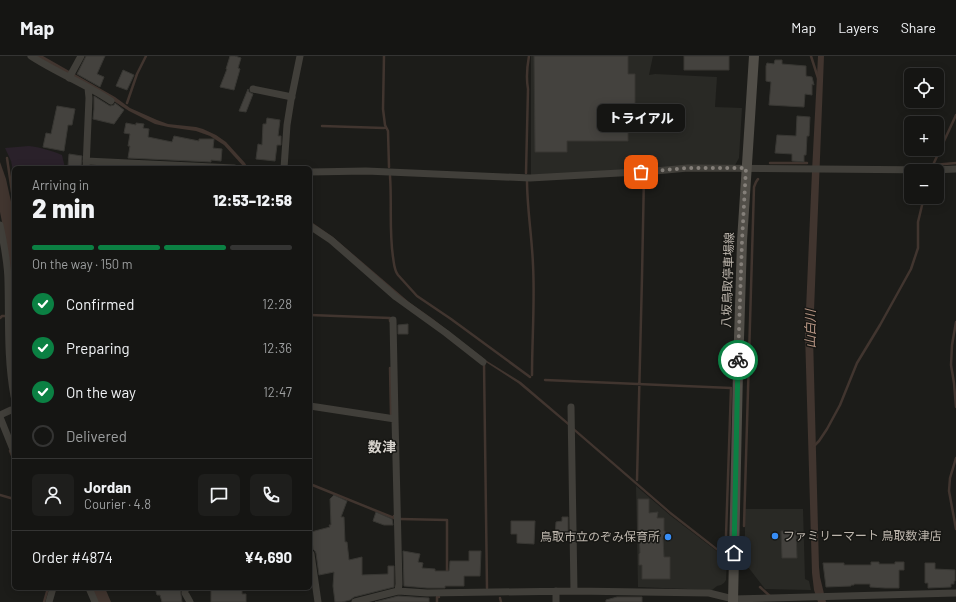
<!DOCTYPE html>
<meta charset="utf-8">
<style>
body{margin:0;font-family:Barlow,"Noto Sans JP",sans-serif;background:#1e1e1c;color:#f1f3f6;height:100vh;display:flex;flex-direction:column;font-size:15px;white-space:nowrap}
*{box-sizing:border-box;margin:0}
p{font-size:13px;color:#9d9fa0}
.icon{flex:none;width:22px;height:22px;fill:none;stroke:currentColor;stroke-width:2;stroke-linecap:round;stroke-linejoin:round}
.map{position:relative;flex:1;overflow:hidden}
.details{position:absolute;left:12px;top:110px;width:300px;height:424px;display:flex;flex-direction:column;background:#151513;border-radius:6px;box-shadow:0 2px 10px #0003,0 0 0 1px #343433}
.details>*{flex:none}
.buttons{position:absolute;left:904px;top:12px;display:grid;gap:8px}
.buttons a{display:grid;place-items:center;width:40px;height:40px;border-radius:6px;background:#151513;box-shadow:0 2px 10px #0003,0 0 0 1px #343433;font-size:20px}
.pin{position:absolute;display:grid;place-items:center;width:34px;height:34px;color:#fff;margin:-17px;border-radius:8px;box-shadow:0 2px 6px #0006}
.courier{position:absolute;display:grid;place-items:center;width:40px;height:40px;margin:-20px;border:3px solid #0b8043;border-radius:50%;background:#fff;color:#222;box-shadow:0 1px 5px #0007}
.bubble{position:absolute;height:28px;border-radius:6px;background:#151513;box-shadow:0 2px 10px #0003,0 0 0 1px #343433;font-size:13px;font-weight:800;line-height:28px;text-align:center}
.headline em{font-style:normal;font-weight:800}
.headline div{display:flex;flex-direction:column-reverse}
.headline{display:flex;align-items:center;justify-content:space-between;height:68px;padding:0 20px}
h1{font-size:26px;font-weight:800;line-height:30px}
.bar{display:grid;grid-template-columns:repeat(4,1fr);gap:6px 4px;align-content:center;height:48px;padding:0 20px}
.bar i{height:5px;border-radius:3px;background:#343433}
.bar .selected{background:#0b8043}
.bar p{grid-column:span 4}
.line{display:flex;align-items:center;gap:10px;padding:0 20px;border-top:1px solid #343433}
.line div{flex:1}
.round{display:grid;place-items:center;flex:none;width:42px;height:42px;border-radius:6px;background:#1e1e1c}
ol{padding:0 20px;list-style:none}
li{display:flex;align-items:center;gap:12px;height:44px}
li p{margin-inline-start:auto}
li .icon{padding:4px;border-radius:50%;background:#0b8043;color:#fff;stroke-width:4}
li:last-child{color:#9d9fa0}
li i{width:22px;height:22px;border:2px solid #343433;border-radius:50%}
header{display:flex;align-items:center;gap:24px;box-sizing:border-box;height:56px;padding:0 20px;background:#151513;border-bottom:1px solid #343433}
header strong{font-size:19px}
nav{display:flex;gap:22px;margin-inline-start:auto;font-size:14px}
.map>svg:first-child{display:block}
</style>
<header>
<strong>Map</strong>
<nav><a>Map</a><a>Layers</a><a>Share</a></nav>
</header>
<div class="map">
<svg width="956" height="546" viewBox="0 0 956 546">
<rect width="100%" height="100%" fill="#1c1c19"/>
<!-- built -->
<path fill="#292925" d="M 531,0 L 653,0 L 649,19 L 655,18 L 717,21 L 715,51 L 742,52 L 739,102 L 734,111 L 531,120 Z
M 636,430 L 671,460 L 727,503 L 726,524 L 724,527 L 721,529 L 717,530 L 712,534 L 638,531 Z
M 745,453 L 803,453 L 805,523 L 809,525 L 811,534 L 765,533 L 745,507 Z"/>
<!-- green -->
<path fill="#2a212a" d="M 29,90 C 39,91 53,95 62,99 L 65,112 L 14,112 L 14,120 L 11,105 L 5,92 Z"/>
<!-- water -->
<path fill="#41352f" d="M 36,0 L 43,0 L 115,41 L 130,52 L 157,64 L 168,68 L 196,71 L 203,73 L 216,79 L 226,86 L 245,107 L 248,112 L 243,112 L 243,110 L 224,89 L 210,80 L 196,75 L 168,71 L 155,68 L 129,55 L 106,40 Z
M 818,0 L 824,0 L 813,280 L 819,511 L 820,521 L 826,546 L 818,546 L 814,534 L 812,517 L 805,277 L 812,115 Z
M 0,106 L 6,123 L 14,159 L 14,324 L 4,176 L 0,156 Z
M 310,165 L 333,181 L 409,246 L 433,263 L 487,305 L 521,326 L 569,367 L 569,370 L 518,327 L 478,301 L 402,243 L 310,168 Z
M 574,372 L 671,456 L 726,499 L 725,501 L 671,459 L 574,375 Z
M 92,532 L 105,532 L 111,546 L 98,546 Z"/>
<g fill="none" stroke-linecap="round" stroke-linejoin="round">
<!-- stream -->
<path stroke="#41352f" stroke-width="2.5" d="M 384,0 L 383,53 L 385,69 L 388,75 L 389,111
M 811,0 L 818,22
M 127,47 L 137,18 L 146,0
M 322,70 L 384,72 L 386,71
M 7,102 L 12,136 L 14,138
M 770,107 L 807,107
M 933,109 L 956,107
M 932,113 L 933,109 L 956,59
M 526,117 L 528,33 C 526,22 527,11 529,0
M 390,120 C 392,147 389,174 393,201 C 394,207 394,214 398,219 L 417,240 L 451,263 L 530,321
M 527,124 C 527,152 532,181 533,209 C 535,246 532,283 532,319
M 310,259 L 390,262 L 390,265
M 0,262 L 2,260 L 7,260
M 956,266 L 952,289 L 951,309 L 954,327 L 956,351
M 484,307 L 487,532
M 390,312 L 391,358
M 545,324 L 731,332 L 726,480
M 814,390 L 819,385 L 827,373 L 840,349 L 857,307 L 880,269 L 911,213 L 918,192 L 918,166 L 924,141
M 10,395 L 14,404
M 956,402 L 950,422 L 949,435 L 956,473
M 637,424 L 642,221 L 644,119
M 310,428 L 394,462 L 394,460
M 0,439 L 14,443
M 400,463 L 447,464 L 447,517
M 744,470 L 754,131 L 756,126 L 758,123
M 724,498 L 724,499 L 726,497 L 726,485
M 760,531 L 771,541
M 500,542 L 501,546
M 44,546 L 48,532
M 437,546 L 437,541 L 439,541"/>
</g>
<!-- building -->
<path fill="#44423e" stroke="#383733" d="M 86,0 L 105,0 L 97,18 L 104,21 L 100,31 L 77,18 Z
M 230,0 L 235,0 L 241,2 L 238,12 L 240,13 L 234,34 L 220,31 L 227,13 L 226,13 Z
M 534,0 L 628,0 L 628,18 L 635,18 L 635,48 L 628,48 L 628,85 L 567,85 L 567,96 L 535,96 Z
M 684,0 L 729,0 L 729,14 L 684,14 Z
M 775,4 L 782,4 L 782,8 L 806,10 L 806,20 L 812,21 L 814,29 L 812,28 L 812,39 L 805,38 L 804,51 L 769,49 L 771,26 L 766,25 L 766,10 L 767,7 L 774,8 Z
M 123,14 L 134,19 L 127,34 L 116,30 Z
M 248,33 L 249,36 L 253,38 L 246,56 L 239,55 Z
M 94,40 L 110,50 L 114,49 L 115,47 L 124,54 L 114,68 L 93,63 L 94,53 Z
M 57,50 L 75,53 L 72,69 L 68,69 L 64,95 L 43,91 L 46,77 L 51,78 Z
M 797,60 L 810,61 L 809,80 L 807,80 L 806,99 L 804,99 L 804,106 L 792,105 L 792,98 L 775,97 L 777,79 L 796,80 Z
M 267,62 L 280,64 L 278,80 L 281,80 L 281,89 L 277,89 L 275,105 L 256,103 L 258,88 L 262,89 L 263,68 L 266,68 Z
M 126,67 L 136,69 L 136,67 L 144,68 L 143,72 L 149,73 L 148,81 L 172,86 L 174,80 L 199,85 L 199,83 L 214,83 L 213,92 L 222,93 L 221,105 L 211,104 L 211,106 L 128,102 L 130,90 L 128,90 L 130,78 L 124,77 Z
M 69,98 L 82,100 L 81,112 L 70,112 L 70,110 L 68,110 Z
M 408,268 L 408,278 L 398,278 L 398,269 Z
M 334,439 L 347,445 L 341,461 L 344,461 L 345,486 L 347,486 L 349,504 L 362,501 L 362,519 L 388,518 L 388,510 L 394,510 L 394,531 L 354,541 L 350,544 L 342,546 L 335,546 L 333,530 L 334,516 L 319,519 L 316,497 L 315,495 L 313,493 L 311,476 L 330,471 L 329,469 L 331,469 L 330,443 Z
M 638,443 L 649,443 L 649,457 L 658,456 L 657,462 L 664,462 L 664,475 L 665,475 L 665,482 L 663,482 L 664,501 L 670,501 L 670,523 L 642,523 L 642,509 L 639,509 L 639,498 L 640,497 L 639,477 L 638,477 Z
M 376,456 L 392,463 L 393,469 L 384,469 L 373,465 Z
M 562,461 L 568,461 L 568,482 L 555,482 L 556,466 L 562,465 Z
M 511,465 L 535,465 L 534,488 L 517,487 L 517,478 L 511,478 Z
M 781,475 L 796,475 L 797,502 L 782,502 Z
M 403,495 L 420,498 L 418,506 L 423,507 L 422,512 L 435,513 L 435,515 L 449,515 L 450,505 L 469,505 L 469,495 L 481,495 L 480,520 L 464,520 L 464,530 L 445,530 L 445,532 L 427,532 L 404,530 Z
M 871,506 L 879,506 L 879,508 L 895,508 L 895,506 L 904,506 L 904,514 L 899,514 L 899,532 L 885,532 L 870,531 L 870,528 L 854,528 L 854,529 L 851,529 L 851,530 L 826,531 L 823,507 L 844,507 L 844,509 L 871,509 Z
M 925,507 L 935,507 L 935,513 L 955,514 L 955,525 L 954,525 L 954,528 L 951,528 L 951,531 L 928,532 L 928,527 L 925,527 Z
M 155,532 L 180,532 L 182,546 L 162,546 L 160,539 L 157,539 Z
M 211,532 L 242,532 L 242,538 L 246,538 L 246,546 L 211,546 Z
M 398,540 L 429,542 L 429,546 L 375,546 Z
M 617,541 L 642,541 L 642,546 L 606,546 L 606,544 Z"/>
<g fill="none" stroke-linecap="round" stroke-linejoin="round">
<!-- street -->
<path stroke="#413f3a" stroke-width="7" d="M 31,0 C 57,17 86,28 111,45
M 69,22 L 81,0
M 253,33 L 292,41
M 86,105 L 234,112
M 86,112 L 89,42 L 88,32
M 284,112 L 287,69 L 291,44 L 300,0
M 310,116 L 366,115 L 530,122 L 655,115 L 688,112 L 934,114 L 956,113
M 0,169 C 4,188 8,207 8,226 C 9,264 7,302 14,340
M 310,170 L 331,184 L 396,241 L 446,277 L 483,306
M 393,264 L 395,363 L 399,528 L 398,535
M 310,350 L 395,363
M 571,351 L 574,535
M 0,359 L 11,354 L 14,354
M 0,361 L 14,396
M 310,498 L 311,498 L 318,546
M 89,532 L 95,546
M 185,532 L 185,537 L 190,546
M 556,535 L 556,546
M 49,546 L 53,532
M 355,546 L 398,535 L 427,537 L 574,535 L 709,537 L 733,543 L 956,537"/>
<!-- secondary -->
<path stroke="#514e48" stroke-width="10" d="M 733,546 L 738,315 L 742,185 L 754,0"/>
</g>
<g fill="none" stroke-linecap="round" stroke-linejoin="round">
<!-- done -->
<path stroke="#847f79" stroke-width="4" stroke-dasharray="0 7.2" d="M 641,116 L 688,112 L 746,112 L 742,185 L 738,304"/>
<!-- route -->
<path stroke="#0b8043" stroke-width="5" d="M 734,497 L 738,304"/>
</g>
<!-- markers -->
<g fill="#378df6" stroke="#171714" stroke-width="1.5">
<circle cx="775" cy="480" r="4"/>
<circle cx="668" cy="481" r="4"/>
</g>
<g text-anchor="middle" stroke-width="3" stroke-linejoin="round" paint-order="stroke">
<!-- street labels -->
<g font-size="12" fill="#bcb5ac" stroke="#171714">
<text transform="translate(728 224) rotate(-88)" y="4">八坂鳥取停車場線</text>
</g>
<!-- poi labels -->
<g font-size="12" fill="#bcb5ac" stroke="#171714" text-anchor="start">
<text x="783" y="484">ファミリーマート 鳥取数津店</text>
<text x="660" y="485" text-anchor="end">鳥取市立のぞみ保育所</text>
</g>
<!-- water labels -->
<g font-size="13" font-style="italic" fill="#b79583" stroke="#171714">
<text transform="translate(810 273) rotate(-90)" y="5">山白川</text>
</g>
<!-- quarter labels -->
<g font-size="14" font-weight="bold" fill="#d7d3cd" stroke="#171714">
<text x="382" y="396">数津</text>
</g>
</g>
</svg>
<div class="buttons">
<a><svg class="icon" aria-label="locate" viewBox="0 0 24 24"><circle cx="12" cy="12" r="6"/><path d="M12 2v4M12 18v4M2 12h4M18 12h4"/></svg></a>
<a>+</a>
<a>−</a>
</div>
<div class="pin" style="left:641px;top:116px;background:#ea580c"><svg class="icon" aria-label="bag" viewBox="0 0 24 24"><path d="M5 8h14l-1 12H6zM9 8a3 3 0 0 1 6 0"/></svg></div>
<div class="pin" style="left:734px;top:497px;background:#1f2937"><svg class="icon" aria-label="home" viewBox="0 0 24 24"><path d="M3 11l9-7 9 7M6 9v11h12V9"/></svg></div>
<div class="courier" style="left:738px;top:304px"><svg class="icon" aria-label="bike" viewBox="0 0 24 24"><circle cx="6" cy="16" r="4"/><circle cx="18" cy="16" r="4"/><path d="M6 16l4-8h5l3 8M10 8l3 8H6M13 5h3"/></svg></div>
<div class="bubble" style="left:597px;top:48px;width:88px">トライアル</div>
<section class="details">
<div class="headline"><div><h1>2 min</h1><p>Arriving in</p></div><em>12:53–12:58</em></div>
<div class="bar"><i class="selected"></i><i class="selected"></i><i class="selected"></i><i></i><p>On the way · 150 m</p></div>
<ol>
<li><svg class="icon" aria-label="check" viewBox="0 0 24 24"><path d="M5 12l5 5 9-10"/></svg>Confirmed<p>12:28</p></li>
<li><svg class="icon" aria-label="check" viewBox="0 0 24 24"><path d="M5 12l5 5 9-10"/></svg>Preparing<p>12:36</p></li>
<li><svg class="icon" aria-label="check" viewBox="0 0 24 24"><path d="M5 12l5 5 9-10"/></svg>On the way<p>12:47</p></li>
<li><i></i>Delivered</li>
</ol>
<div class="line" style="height:72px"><a class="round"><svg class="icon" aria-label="person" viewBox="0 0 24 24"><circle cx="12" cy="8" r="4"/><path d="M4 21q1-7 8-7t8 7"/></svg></a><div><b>Jordan</b><p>Courier · 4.8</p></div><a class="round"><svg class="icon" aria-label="chat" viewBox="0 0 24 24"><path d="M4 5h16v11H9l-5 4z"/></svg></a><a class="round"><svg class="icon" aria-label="phone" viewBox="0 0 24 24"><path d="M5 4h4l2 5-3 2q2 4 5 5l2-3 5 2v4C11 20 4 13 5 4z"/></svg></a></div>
<div class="line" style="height:52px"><div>Order #4874</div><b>¥4,690</b></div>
</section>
</div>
